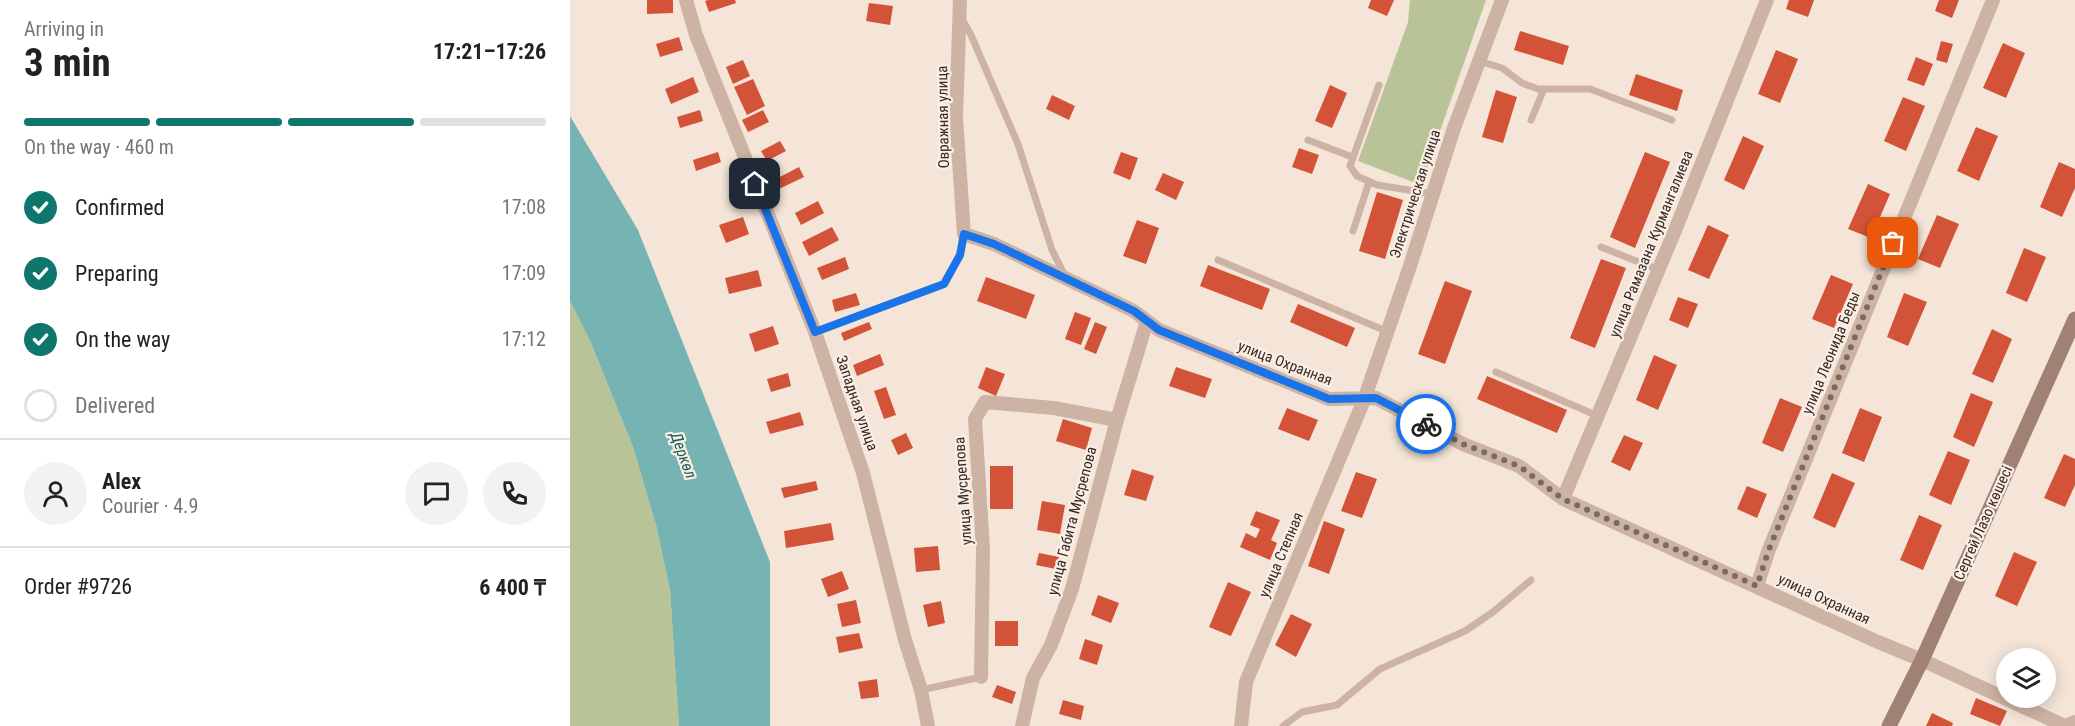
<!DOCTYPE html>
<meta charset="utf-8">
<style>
body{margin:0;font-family:"Roboto Condensed",sans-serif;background:#f2f2f2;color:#222;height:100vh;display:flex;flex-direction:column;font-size:22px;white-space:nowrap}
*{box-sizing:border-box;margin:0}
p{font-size:20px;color:#767676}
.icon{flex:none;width:33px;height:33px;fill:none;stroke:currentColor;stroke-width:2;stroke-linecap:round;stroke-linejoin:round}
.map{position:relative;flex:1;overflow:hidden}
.sheet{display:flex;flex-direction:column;background:#fff;width:570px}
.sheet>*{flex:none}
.buttons{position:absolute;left:1426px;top:648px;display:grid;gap:12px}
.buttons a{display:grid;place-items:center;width:60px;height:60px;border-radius:50%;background:#fff;box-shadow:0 3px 15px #0003;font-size:30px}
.pin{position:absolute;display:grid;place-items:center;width:51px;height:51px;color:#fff;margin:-26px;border-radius:12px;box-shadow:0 3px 9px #0006}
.courier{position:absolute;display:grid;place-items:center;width:60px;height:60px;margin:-30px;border:4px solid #1a73e8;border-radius:50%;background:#fff;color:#222;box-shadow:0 2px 8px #0007}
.overview em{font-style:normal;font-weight:700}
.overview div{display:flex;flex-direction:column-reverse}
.overview{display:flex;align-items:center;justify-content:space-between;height:102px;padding:0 24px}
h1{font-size:39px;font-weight:700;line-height:45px}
.bar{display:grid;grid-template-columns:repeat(4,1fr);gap:9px 6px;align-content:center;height:72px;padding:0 24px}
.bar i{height:8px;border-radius:4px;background:#e0e0e0}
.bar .active{background:#0f766e}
.bar p{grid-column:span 4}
.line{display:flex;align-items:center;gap:15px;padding:0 24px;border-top:2px solid #e0e0e0}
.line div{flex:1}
.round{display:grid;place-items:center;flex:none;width:63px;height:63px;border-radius:32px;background:#f2f2f2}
ol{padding:0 24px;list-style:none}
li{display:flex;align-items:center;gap:18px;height:66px}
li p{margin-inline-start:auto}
li .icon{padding:6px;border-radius:50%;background:#0f766e;color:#fff;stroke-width:4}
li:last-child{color:#767676}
li i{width:33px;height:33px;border:3px solid #e0e0e0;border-radius:50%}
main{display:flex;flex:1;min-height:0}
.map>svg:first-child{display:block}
</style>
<main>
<section class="sheet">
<div class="overview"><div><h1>3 min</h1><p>Arriving in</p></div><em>17:21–17:26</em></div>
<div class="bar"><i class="active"></i><i class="active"></i><i class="active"></i><i></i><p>On the way · 460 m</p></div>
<ol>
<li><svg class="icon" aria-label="check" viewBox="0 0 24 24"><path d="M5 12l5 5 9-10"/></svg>Confirmed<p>17:08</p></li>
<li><svg class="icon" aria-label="check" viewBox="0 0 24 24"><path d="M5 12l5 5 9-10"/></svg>Preparing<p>17:09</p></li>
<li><svg class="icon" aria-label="check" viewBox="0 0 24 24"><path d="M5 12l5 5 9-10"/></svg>On the way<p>17:12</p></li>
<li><i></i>Delivered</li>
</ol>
<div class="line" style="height:108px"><a class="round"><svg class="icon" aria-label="person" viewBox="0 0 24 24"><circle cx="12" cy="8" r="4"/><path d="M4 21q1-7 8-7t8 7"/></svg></a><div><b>Alex</b><p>Courier · 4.9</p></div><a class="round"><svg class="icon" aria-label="chat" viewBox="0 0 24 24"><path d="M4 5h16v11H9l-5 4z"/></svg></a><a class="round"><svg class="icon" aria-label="phone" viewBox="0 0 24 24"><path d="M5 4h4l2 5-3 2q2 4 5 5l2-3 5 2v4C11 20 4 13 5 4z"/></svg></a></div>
<div class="line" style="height:78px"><div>Order #9726</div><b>6 400 ₸</b></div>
</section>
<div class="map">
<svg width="1505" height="726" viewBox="0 0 1505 726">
<rect width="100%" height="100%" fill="#f4e5d8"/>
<!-- green -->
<path fill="#b8c497" d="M 840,0 L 916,0 L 851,185 L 788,161 L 838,22 Z
M 0,301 L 21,343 L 63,447 L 86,525 L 100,590 L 109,726 L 0,726 Z"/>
<!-- water -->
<path fill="#75b4b2" d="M 0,116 L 68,230 L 200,562 L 200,726 L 109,726 L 100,590 L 86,525 L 63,447 L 21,343 L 0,301 Z"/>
<!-- building -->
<path fill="#d25338" d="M 77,0 L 103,0 L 103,13 L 77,14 Z
M 138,0 L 165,0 L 166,3 L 139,12 L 135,1 Z
M 801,0 L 824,0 L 817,16 L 798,8 Z
M 1219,0 L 1244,0 L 1238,17 L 1216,9 Z
M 1369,0 L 1389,0 L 1382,18 L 1365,11 Z
M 299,3 L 323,6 L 320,25 L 296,21 Z
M 950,31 L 999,46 L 993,65 L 944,50 Z
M 109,37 L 113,50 L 90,57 L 86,44 Z
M 1371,41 L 1383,44 L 1377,63 L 1366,60 Z
M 1433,43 L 1455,53 L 1436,98 L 1413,88 Z
M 1206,50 L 1228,59 L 1210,103 L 1188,94 Z
M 1346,57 L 1363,64 L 1354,86 L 1337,80 Z
M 173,60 L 180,76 L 163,84 L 156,67 Z
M 1066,74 L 1113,90 L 1107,111 L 1059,95 Z
M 123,77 L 129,92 L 101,104 L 95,89 Z
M 183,79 L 195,106 L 177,115 L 164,87 Z
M 760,85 L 777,93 L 762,128 L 745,121 Z
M 926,90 L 947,97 L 933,143 L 912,137 Z
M 482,95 L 505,106 L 499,120 L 476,109 Z
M 1333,97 L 1355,106 L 1336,151 L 1314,141 Z
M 130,110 L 133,121 L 110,128 L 107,117 Z
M 193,110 L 199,122 L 178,132 L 172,120 Z
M 1406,127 L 1428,136 L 1409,181 L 1387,171 Z
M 1173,136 L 1194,146 L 1174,190 L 1154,180 Z
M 210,141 L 216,151 L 197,161 L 191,151 Z
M 729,148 L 749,155 L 742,174 L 722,167 Z
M 148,152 L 151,162 L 126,171 L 123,160 Z
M 551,152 L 568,158 L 560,180 L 543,173 Z
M 1075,152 L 1100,162 L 1065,248 L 1040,237 Z
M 1489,162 L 1505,169 L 1505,188 L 1492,217 L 1470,207 Z
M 229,167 L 234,177 L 209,189 L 204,180 Z
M 593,173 L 614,182 L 606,200 L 585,190 Z
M 1298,184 L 1320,194 L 1301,238 L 1278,229 Z
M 807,192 L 833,200 L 815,259 L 789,251 Z
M 248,201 L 254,213 L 231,225 L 225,213 Z
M 1367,215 L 1389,224 L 1370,268 L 1348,259 Z
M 173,217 L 179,234 L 156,243 L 149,225 Z
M 567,220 L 589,228 L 576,264 L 553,256 Z
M 1138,225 L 1159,235 L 1139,279 L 1118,270 Z
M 262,227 L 269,240 L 239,256 L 232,242 Z
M 1454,248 L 1476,257 L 1457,302 L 1436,293 Z
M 275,257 L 279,269 L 252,280 L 247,268 Z
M 1031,259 L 1056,268 L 1025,348 L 1000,338 Z
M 638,265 L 700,289 L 692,310 L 630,286 Z
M 188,270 L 192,286 L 159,294 L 155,278 Z
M 1261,275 L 1283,284 L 1264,328 L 1242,319 Z
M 416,277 L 465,295 L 456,319 L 407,301 Z
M 875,281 L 902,291 L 875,364 L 848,354 Z
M 286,293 L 290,305 L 265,312 L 262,300 Z
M 1334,293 L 1357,302 L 1338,346 L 1317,337 Z
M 1108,297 L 1128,304 L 1118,328 L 1099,320 Z
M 728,304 L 785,328 L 777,347 L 720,322 Z
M 505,312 L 521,318 L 511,345 L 495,339 Z
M 299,322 L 302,329 L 274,341 L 271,333 Z
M 525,322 L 537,327 L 526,354 L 514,349 Z
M 203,326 L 209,344 L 185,352 L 179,334 Z
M 1422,329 L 1442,339 L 1423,383 L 1402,374 Z
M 310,354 L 314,365 L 287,376 L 283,365 Z
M 1084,355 L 1107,365 L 1088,410 L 1066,400 Z
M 416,367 L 435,374 L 426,396 L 408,388 Z
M 606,367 L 642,379 L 635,398 L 599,386 Z
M 218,373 L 221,386 L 201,392 L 197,379 Z
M 917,376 L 997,410 L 987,433 L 907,399 Z
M 316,387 L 326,415 L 314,419 L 304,391 Z
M 1401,393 L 1423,402 L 1404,447 L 1383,437 Z
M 1210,398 L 1232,407 L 1213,452 L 1192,443 Z
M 717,408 L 748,420 L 739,441 L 708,429 Z
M 1290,408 L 1312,417 L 1294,462 L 1272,453 Z
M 230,412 L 234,425 L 200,434 L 196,422 Z
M 493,419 L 522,428 L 516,450 L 486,441 Z
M 336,433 L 343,448 L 328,455 L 321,440 Z
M 1054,435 L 1073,443 L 1060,471 L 1041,462 Z
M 1378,451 L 1400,460 L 1381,505 L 1359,495 Z
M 1494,454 L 1505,459 L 1505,485 L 1495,507 L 1474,498 Z
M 420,466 L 443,466 L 443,509 L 420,509 Z
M 562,469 L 584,476 L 576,501 L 554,495 Z
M 786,472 L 807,479 L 792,518 L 771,511 Z
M 1262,473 L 1285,483 L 1265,528 L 1243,518 Z
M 246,481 L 248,490 L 214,498 L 211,488 Z
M 1177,486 L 1197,494 L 1187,518 L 1167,509 Z
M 472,501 L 495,505 L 490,534 L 467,530 Z
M 686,511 L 710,520 L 701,540 L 707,543 L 700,560 L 670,547 L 676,533 L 686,538 L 690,529 L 680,525 Z
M 1349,515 L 1372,525 L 1353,570 L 1330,560 Z
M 754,521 L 775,529 L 759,574 L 738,566 Z
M 261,523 L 264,540 L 216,548 L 214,531 Z
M 368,546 L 370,570 L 346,572 L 344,548 Z
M 1444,552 L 1467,562 L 1447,606 L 1425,596 Z
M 469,553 L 489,557 L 486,569 L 466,565 Z
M 272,571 L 279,589 L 258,597 L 251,579 Z
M 658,582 L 681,592 L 661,636 L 639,627 Z
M 528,595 L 549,603 L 541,623 L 521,615 Z
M 286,600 L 291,623 L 272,627 L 267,604 Z
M 371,601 L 375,623 L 358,627 L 353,605 Z
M 721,614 L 742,624 L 726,657 L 705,645 Z
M 425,621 L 448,621 L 448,646 L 425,646 Z
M 289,633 L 293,648 L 269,653 L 266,637 Z
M 515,639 L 533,645 L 527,665 L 509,659 Z
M 307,679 L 309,697 L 291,699 L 288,682 Z
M 427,685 L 446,692 L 442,704 L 422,697 Z
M 1406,698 L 1437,711 L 1430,726 L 1400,714 Z
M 493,700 L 514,706 L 511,720 L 489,714 Z
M 1362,713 L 1383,723 L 1382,726 L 1356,726 Z"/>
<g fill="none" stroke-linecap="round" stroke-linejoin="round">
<!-- lane -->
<path stroke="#cdb3a3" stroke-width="7" d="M 392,19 L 401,35 L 448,144 L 482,250 L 495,276
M 909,61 L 932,68 L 952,83 L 968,89 L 1020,89 L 1102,120
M 809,85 L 780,166 L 787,176 L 807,185 L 863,194
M 961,120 L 974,89
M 738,140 L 782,157
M 783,231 L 799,182
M 1031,247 L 1089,270
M 648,260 L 816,331
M 245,332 L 374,284 L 390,255 L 394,234
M 926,372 L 1028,416
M 351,690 L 411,677
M 713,726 L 732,712 L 767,705 L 810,669 L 895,631 L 923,612 L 961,580"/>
<!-- street -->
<path stroke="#cdb3a3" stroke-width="14" d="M 116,0 L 126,35 L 245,332 L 293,473 L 335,640 L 351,690 L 358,726
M 390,0 L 386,117 L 394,234 L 424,244 L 564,311 L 589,330 L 759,399 L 806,398 L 893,444 L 949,466 L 993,499 L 1308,642 L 1352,660 L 1495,726 L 1505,722
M 993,499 L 1106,228 L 1197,0
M 1187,586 L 1198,552 L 1423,0
M 411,677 L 413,550 L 405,419 L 415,402 L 484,408 L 547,420
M 452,726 L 463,678 L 481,645 L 502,589 L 547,420 L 577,321
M 671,726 L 676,682 L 794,400 L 840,266 L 884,128 L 932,0"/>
<!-- secondary -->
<path stroke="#a18174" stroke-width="15" d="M 1319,726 L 1352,660 L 1505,319"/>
</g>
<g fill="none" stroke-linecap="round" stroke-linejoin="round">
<!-- done -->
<path stroke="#796b64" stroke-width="6" stroke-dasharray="0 10.8" d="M 856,424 L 893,444 L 949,466 L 993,499 L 1187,586 L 1198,552 L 1323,243"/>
<!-- route -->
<path stroke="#1a73e8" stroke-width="8" d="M 185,184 L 245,332 L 374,284 L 390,255 L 394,234 L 424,244 L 564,311 L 589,330 L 759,399 L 806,398 L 856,424"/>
</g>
<g text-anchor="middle" stroke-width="4.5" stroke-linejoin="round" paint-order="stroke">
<!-- street labels -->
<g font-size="15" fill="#372a26" stroke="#fbefe5">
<text transform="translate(373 117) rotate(-91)" y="5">Овражная улица</text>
<text transform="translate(845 194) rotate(-72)" y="5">Электрическая улица</text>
<text transform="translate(1081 244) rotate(-68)" y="5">улица Рамазана Курмангалиева</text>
<text transform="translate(1261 353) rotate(-68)" y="5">улица Леонида Беды</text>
<text transform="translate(715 363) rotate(21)" y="5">улица Охранная</text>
<text transform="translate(287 403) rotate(71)" y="5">Западная улица</text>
<text transform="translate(393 491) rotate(-94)" y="5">улица Мусрепова</text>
<text transform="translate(502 521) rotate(-75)" y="5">улица Габита Мусрепова</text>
<text transform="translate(1413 523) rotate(-66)" y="5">Сергей Лазо көшесі</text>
<text transform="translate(711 555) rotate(-67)" y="5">улица Степная</text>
<text transform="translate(1254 599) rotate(25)" y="5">улица Охранная</text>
</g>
<!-- water labels -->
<g font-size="16" font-style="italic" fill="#175d5d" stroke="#fbefe5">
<text transform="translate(114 455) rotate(70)" y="6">Деркөл</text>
</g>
</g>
</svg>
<div class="buttons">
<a><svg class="icon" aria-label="layers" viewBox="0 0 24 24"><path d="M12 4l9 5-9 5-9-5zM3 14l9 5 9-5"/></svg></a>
</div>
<div class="pin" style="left:1323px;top:243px;background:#ea580c"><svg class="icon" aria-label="bag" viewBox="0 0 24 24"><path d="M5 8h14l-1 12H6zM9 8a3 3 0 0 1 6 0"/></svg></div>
<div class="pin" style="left:185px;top:184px;background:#1f2937"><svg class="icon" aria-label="home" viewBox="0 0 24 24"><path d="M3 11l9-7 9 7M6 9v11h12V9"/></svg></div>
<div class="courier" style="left:856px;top:424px"><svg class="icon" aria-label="bike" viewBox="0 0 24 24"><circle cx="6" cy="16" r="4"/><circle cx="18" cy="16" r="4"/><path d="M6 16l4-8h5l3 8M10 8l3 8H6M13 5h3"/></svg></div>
</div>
</main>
